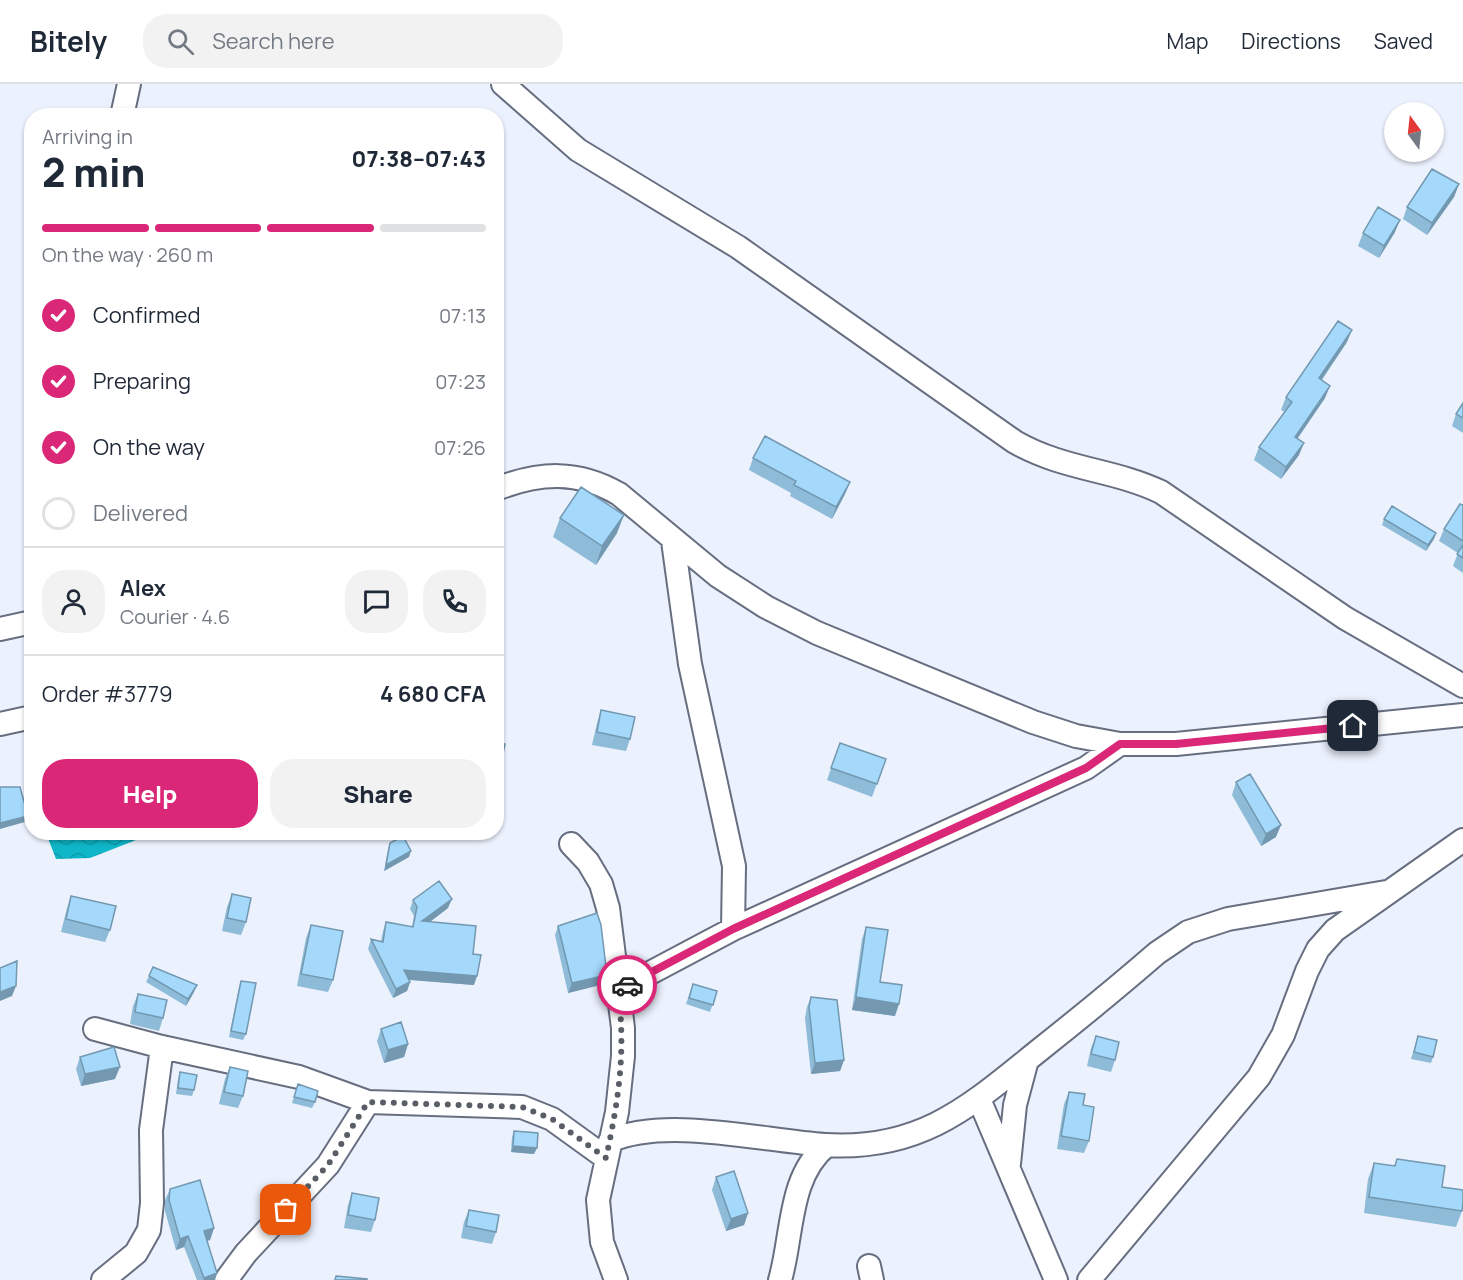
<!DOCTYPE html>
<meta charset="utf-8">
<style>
body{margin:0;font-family:Manrope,sans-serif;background:#f2f2f3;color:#1f2937;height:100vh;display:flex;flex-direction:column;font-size:22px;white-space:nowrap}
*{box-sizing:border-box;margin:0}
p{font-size:20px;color:#747a83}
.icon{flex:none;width:33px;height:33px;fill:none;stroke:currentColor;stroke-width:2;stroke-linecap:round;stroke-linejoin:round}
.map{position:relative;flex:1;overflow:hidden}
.drawer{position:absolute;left:24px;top:24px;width:480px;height:732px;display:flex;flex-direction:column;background:#fff;border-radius:24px;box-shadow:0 2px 4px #0004}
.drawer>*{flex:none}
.needle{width:39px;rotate:345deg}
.tools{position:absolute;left:1384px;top:18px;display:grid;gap:12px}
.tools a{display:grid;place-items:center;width:60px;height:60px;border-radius:50%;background:#fff;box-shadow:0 2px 4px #0004;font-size:30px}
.pin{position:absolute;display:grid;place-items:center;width:51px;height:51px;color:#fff;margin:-26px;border-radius:12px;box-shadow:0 3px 9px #0006}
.courier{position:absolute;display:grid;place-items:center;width:60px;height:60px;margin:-30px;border:4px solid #db2777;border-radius:50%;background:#fff;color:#222;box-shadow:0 2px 8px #0007}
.headline em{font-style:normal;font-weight:800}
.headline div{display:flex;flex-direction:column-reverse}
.headline{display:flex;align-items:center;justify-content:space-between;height:102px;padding:0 18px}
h1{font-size:39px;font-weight:800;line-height:45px}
.bar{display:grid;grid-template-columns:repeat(4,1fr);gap:9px 6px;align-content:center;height:72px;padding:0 18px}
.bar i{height:8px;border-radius:4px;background:#e0e1e3}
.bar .current{background:#db2777}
.bar p{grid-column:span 4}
.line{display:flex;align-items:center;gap:15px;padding:0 18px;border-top:2px solid #e0e1e3}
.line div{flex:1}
.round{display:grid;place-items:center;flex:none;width:63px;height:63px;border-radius:24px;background:#f2f2f3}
ol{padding:0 18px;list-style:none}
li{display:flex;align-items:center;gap:18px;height:66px}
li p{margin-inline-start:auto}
li .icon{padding:6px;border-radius:50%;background:#db2777;color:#fff;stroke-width:4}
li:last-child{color:#747a83}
li i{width:33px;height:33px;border:3px solid #e0e1e3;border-radius:50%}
.button{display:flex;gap:12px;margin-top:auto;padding:12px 18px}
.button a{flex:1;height:69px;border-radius:24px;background:#db2777;color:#fff;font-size:24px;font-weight:800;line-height:69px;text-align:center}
.button a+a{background:#f2f2f3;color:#1f2937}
header{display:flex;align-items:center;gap:36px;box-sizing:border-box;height:84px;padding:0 30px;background:#fff;border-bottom:2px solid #e0e1e3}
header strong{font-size:28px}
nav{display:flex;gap:33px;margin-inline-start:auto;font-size:21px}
.search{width:420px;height:54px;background:#f2f2f3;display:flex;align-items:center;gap:15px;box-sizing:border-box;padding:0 21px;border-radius:24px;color:#747a83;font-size:22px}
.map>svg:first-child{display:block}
</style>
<header>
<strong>Bitely</strong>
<div class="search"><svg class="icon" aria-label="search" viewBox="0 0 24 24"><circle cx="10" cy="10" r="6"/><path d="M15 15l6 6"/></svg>Search here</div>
<nav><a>Map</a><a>Directions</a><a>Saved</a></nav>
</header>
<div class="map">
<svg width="1463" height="1196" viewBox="0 0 1463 1196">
<defs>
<pattern id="water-waves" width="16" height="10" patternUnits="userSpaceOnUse" patternTransform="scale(1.5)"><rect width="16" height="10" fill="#0eb6c7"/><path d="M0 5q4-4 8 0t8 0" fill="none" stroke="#0c9baa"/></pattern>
</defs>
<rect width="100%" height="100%" fill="#ebf1fd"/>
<!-- water -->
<path fill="url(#water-waves)" d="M 46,749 L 154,749 L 90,774 L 56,775 Z"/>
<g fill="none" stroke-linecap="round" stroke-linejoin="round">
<defs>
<path id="minor" d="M 503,0 L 578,66 L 738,163 L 1015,358 C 1064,386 1113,385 1161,408 L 1345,534 L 1463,602
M 122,32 L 129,0
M 496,405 C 540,388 578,386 619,410 L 718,492 L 766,523 L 817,549 L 1033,638 L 1076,652 L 1120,660 L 1176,660 L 1463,631
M 673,457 L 690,580 L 734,782 L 733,845
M 0,545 L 32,538
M 0,640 L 32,633
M 571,760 L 588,778 L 601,800 L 608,824 L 623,944 L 623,972 L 617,1028 L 598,1116 L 602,1158 L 616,1196
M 618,906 L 733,845 L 1086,684 L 1120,660
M 95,945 L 162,963 L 299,993 L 368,1018 L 522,1023 L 552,1035 L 606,1074
M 979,1015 L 1056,1196
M 610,1057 C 665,1032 764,1057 825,1061 C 923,1067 971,1021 1042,964 C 1081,933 1119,902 1157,869 L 1188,848 L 1228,835 L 1386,808
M 1009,1080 L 1015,1021 L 1027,976
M 869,1182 L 872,1196
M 103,1196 L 136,1169 L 149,1146 L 152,1119 L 151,1046 L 162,963
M 226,1196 L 246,1169 L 328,1081 L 368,1018
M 780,1196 C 793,1152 788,1092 827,1061
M 1089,1196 L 1259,993 L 1283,951 L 1307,887 L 1318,865 L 1335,846 L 1463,756"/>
</defs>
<!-- minor casing -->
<use href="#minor" stroke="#666e80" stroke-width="26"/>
<!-- minor -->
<use href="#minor" stroke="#fff" stroke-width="22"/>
</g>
<!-- wall -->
<path fill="#8dbbd8" d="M 1459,100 L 1454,113 L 1427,151 L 1403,135 L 1407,123 Z
M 1395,148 L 1379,174 L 1358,162 L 1363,149 Z
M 1347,258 L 1322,296 L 1325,314 L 1298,354 L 1299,371 L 1281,395 L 1254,376 L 1259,363 L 1285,328 L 1281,326 L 1286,313 Z
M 1463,319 L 1463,349 L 1452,342 L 1456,330 Z
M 753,374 L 850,398 L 845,410 L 832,435 L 790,412 L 791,409 L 749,386 Z
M 1463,421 L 1463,489 L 1453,482 L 1458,469 L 1439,457 L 1444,445 Z
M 560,434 L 617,449 L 596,481 L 553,453 Z
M 1384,435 L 1436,449 L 1434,455 L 1426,467 L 1382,441 Z
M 601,626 L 630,655 L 626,667 L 592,661 L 597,639 Z
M 496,658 L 500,684 L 496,694 Z
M 840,659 L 886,675 L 872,713 L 827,696 Z
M 1236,698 L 1276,753 L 1261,762 L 1232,711 Z
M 390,759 L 409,773 L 384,787 L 388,765 Z
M 232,810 L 246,838 L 241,851 L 222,847 L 227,823 Z
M 71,812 L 110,846 L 105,858 L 61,848 L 67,824 Z
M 413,816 L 448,824 L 430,838 L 473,870 L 474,901 L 409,896 L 410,898 L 407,907 L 393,914 L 368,865 L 371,855 L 381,857 L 383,847 L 386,838 L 412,843 L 414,832 L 410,825 Z
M 311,841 L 333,896 L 328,908 L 297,902 L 306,854 Z
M 558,842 L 607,891 L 604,900 L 568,909 L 555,851 Z
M 866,843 L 880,898 L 895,932 L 852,926 L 862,855 Z
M 149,892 L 194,908 L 186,922 L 146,898 Z
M 241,897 L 246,950 L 243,956 L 229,953 L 239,903 Z
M 693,900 L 717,907 L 710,928 L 686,920 Z
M 138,910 L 163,934 L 159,947 L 130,940 L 133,922 Z
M 811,913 L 844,976 L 840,987 L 811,990 L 805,934 L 807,923 Z
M 381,945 L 408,960 L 404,973 L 384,979 L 377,957 Z
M 1096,952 L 1115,976 L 1111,988 L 1087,982 L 1091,964 Z
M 1418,952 L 1433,973 L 1431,979 L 1411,975 Z
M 80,973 L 115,995 L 81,1002 L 76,985 Z
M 230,983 L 243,1012 L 238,1024 L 219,1020 L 225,995 Z
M 180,988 L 194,1006 L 192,1012 L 176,1010 L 178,995 Z
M 298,1000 L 315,1018 L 312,1024 L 292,1019 Z
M 1069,1008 L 1083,1021 L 1089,1057 L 1084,1069 L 1057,1065 L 1064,1020 Z
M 514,1047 L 534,1070 L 511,1068 L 512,1053 Z
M 1397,1075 L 1442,1103 L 1462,1127 L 1456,1143 L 1364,1129 L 1368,1095 L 1374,1079 L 1394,1082 Z
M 716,1093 L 748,1129 L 744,1141 L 726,1147 L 712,1106 Z
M 170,1105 L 214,1144 L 210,1156 L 207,1157 L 215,1196 L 197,1196 L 184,1163 L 176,1166 L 165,1127 L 165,1116 Z
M 352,1109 L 375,1136 L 371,1148 L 344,1144 L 348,1121 Z
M 469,1126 L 496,1148 L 492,1160 L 461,1154 L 464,1138 Z"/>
<!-- shaded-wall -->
<path fill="#7398b0" d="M 1459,100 L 1454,113 L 1427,151 L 1432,139 Z
M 1400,136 L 1395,148 L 1379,174 L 1384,162 Z
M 1352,246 L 1347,258 L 1314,306 L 1319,294 Z
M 1330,302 L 1325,314 L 1290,365 L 1295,353 Z
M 1304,359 L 1299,371 L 1281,395 L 1286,383 Z
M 850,398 L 845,410 L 832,435 L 836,423 Z
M 624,431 L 617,449 L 596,481 L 602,462 Z
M 1436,449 L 1434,455 L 1426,467 L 1428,461 Z
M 28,732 L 25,738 L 0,745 L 0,739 Z
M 1281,741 L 1276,753 L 1261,762 L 1266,750 Z
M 411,767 L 409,773 L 384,787 L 386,781 Z
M 452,815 L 448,824 L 419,846 L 422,837 Z
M 404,886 L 477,892 L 474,901 L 400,895 Z
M 607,891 L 604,900 L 568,909 L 572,899 Z
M 410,898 L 407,907 L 393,914 L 396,905 Z
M 197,901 L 194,908 L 186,922 L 188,915 Z
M 16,902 L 12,912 L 0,917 L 0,908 Z
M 856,913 L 899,920 L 895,932 L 852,926 Z
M 408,960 L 404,973 L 384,979 L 388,966 Z
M 844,976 L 840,987 L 811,990 L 815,979 Z
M 120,983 L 115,995 L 81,1002 L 85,990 Z
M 513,1062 L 537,1064 L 534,1070 L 511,1068 Z
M 748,1129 L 744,1141 L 726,1147 L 731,1135 Z
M 214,1144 L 210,1156 L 200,1159 L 204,1147 Z
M 188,1152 L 184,1163 L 176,1166 L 180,1155 Z
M 217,1189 L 215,1196 L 203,1196 L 204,1194 Z"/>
<!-- building -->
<path fill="#a4d9fb" stroke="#7398b0" stroke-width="1.5" d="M 1432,85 L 1459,100 L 1432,139 L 1407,123 Z
M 1378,123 L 1400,136 L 1384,162 L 1363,149 Z
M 1338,237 L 1352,246 L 1319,294 L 1330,302 L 1295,353 L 1304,359 L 1286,383 L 1259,363 L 1292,318 L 1286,313 Z
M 1463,319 L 1463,334 L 1456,330 Z
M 765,352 L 850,398 L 836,423 L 794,401 L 796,397 L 753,374 Z
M 581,403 L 624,431 L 602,462 L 560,434 Z
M 1460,420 L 1463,421 L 1463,457 L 1444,445 Z
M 1392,422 L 1436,449 L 1428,461 L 1384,435 Z
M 1463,461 L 1463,474 L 1457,470 Z
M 601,626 L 635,633 L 630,655 L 597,648 Z
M 496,658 L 505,660 L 500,684 L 496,683 Z
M 840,659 L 886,675 L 877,700 L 831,684 Z
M 1250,690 L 1281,741 L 1266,750 L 1236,698 Z
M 0,703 L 20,703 L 28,732 L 0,739 Z
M 403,752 L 411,767 L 386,781 L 390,759 Z
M 439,797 L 452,815 L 422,837 L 476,842 L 473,870 L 481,871 L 477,892 L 404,886 L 410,898 L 396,905 L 371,855 L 383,858 L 386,838 L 413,843 L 417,823 L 413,816 Z
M 232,810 L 251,814 L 246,838 L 227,834 Z
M 71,812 L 116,822 L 110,846 L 66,835 Z
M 597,829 L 601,841 L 607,891 L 572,899 L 558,842 Z
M 311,841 L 343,847 L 333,896 L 301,890 Z
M 866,843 L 888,846 L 880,898 L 902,901 L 899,920 L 856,913 Z
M 17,877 L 16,902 L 0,908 L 0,884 Z
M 153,883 L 197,901 L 188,915 L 149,892 Z
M 241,897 L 256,899 L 246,950 L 231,947 Z
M 693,900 L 717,907 L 713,921 L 689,914 Z
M 138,910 L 167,916 L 163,934 L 135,928 Z
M 811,913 L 837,916 L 844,976 L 815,979 L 809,923 Z
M 401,938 L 408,960 L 388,966 L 381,945 Z
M 1096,952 L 1119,958 L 1115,976 L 1091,970 Z
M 1418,952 L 1437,956 L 1433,973 L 1414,968 Z
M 114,963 L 120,983 L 85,990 L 80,973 Z
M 230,983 L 248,987 L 243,1012 L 224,1008 Z
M 180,988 L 197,991 L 194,1006 L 178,1004 Z
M 298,1000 L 318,1007 L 315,1018 L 294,1013 Z
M 1069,1008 L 1085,1010 L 1083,1021 L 1094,1023 L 1089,1057 L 1061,1052 Z
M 514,1047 L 538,1049 L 537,1064 L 513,1062 Z
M 1397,1075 L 1445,1082 L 1442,1103 L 1463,1106 L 1463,1119 L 1462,1127 L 1369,1113 L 1374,1079 L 1395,1082 Z
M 734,1087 L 748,1129 L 731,1135 L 716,1093 Z
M 200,1096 L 214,1144 L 204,1147 L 217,1189 L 204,1194 L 188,1152 L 180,1155 L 169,1116 L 170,1105 Z
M 352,1109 L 379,1114 L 375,1136 L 348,1131 Z
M 469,1126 L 499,1131 L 496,1148 L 466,1142 Z
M 336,1192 L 367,1195 L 367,1196 L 335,1196 Z"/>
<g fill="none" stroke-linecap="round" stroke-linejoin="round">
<!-- done -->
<path stroke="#595d66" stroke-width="6" stroke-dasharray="0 10.8" d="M 286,1126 L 328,1081 L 368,1018 L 522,1023 L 552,1035 L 606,1074 C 619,1014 626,967 618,906 L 627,901"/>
<!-- route -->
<path stroke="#db2777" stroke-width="8" d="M 627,901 L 733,845 L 1086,684 L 1120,660 L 1176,660 L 1353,642"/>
</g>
</svg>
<div class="tools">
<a><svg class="needle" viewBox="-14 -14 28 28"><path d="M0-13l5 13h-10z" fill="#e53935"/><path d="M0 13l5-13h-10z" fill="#747a83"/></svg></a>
</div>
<div class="pin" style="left:286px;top:1126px;background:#ea580c"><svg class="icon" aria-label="bag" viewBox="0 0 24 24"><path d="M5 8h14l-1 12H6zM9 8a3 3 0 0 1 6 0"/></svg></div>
<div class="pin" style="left:1353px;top:642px;background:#1f2937"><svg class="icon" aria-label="home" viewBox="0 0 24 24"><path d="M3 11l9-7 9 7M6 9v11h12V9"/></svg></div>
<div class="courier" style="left:627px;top:901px"><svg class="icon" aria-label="car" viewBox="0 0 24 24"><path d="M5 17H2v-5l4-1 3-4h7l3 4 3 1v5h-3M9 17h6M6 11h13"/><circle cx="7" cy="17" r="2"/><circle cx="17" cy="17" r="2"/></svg></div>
<section class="drawer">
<div class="headline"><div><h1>2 min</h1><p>Arriving in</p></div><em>07:38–07:43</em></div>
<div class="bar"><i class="current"></i><i class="current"></i><i class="current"></i><i></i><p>On the way · 260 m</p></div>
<ol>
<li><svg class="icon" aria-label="check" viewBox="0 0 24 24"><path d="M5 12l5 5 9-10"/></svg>Confirmed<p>07:13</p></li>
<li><svg class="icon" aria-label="check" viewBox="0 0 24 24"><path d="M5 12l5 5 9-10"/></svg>Preparing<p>07:23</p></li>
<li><svg class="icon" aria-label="check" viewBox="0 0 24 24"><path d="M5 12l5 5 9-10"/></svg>On the way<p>07:26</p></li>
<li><i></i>Delivered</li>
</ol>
<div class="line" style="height:108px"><a class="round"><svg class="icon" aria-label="person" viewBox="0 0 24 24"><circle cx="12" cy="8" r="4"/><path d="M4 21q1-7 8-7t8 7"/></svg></a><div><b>Alex</b><p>Courier · 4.6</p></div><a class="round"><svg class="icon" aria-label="chat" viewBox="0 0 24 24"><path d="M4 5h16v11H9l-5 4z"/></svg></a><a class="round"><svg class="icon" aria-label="phone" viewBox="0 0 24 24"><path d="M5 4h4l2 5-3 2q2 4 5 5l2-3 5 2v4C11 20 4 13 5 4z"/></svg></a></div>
<div class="line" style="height:78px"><div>Order #3779</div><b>4 680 CFA</b></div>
<div class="button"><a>Help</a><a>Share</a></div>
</section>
</div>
